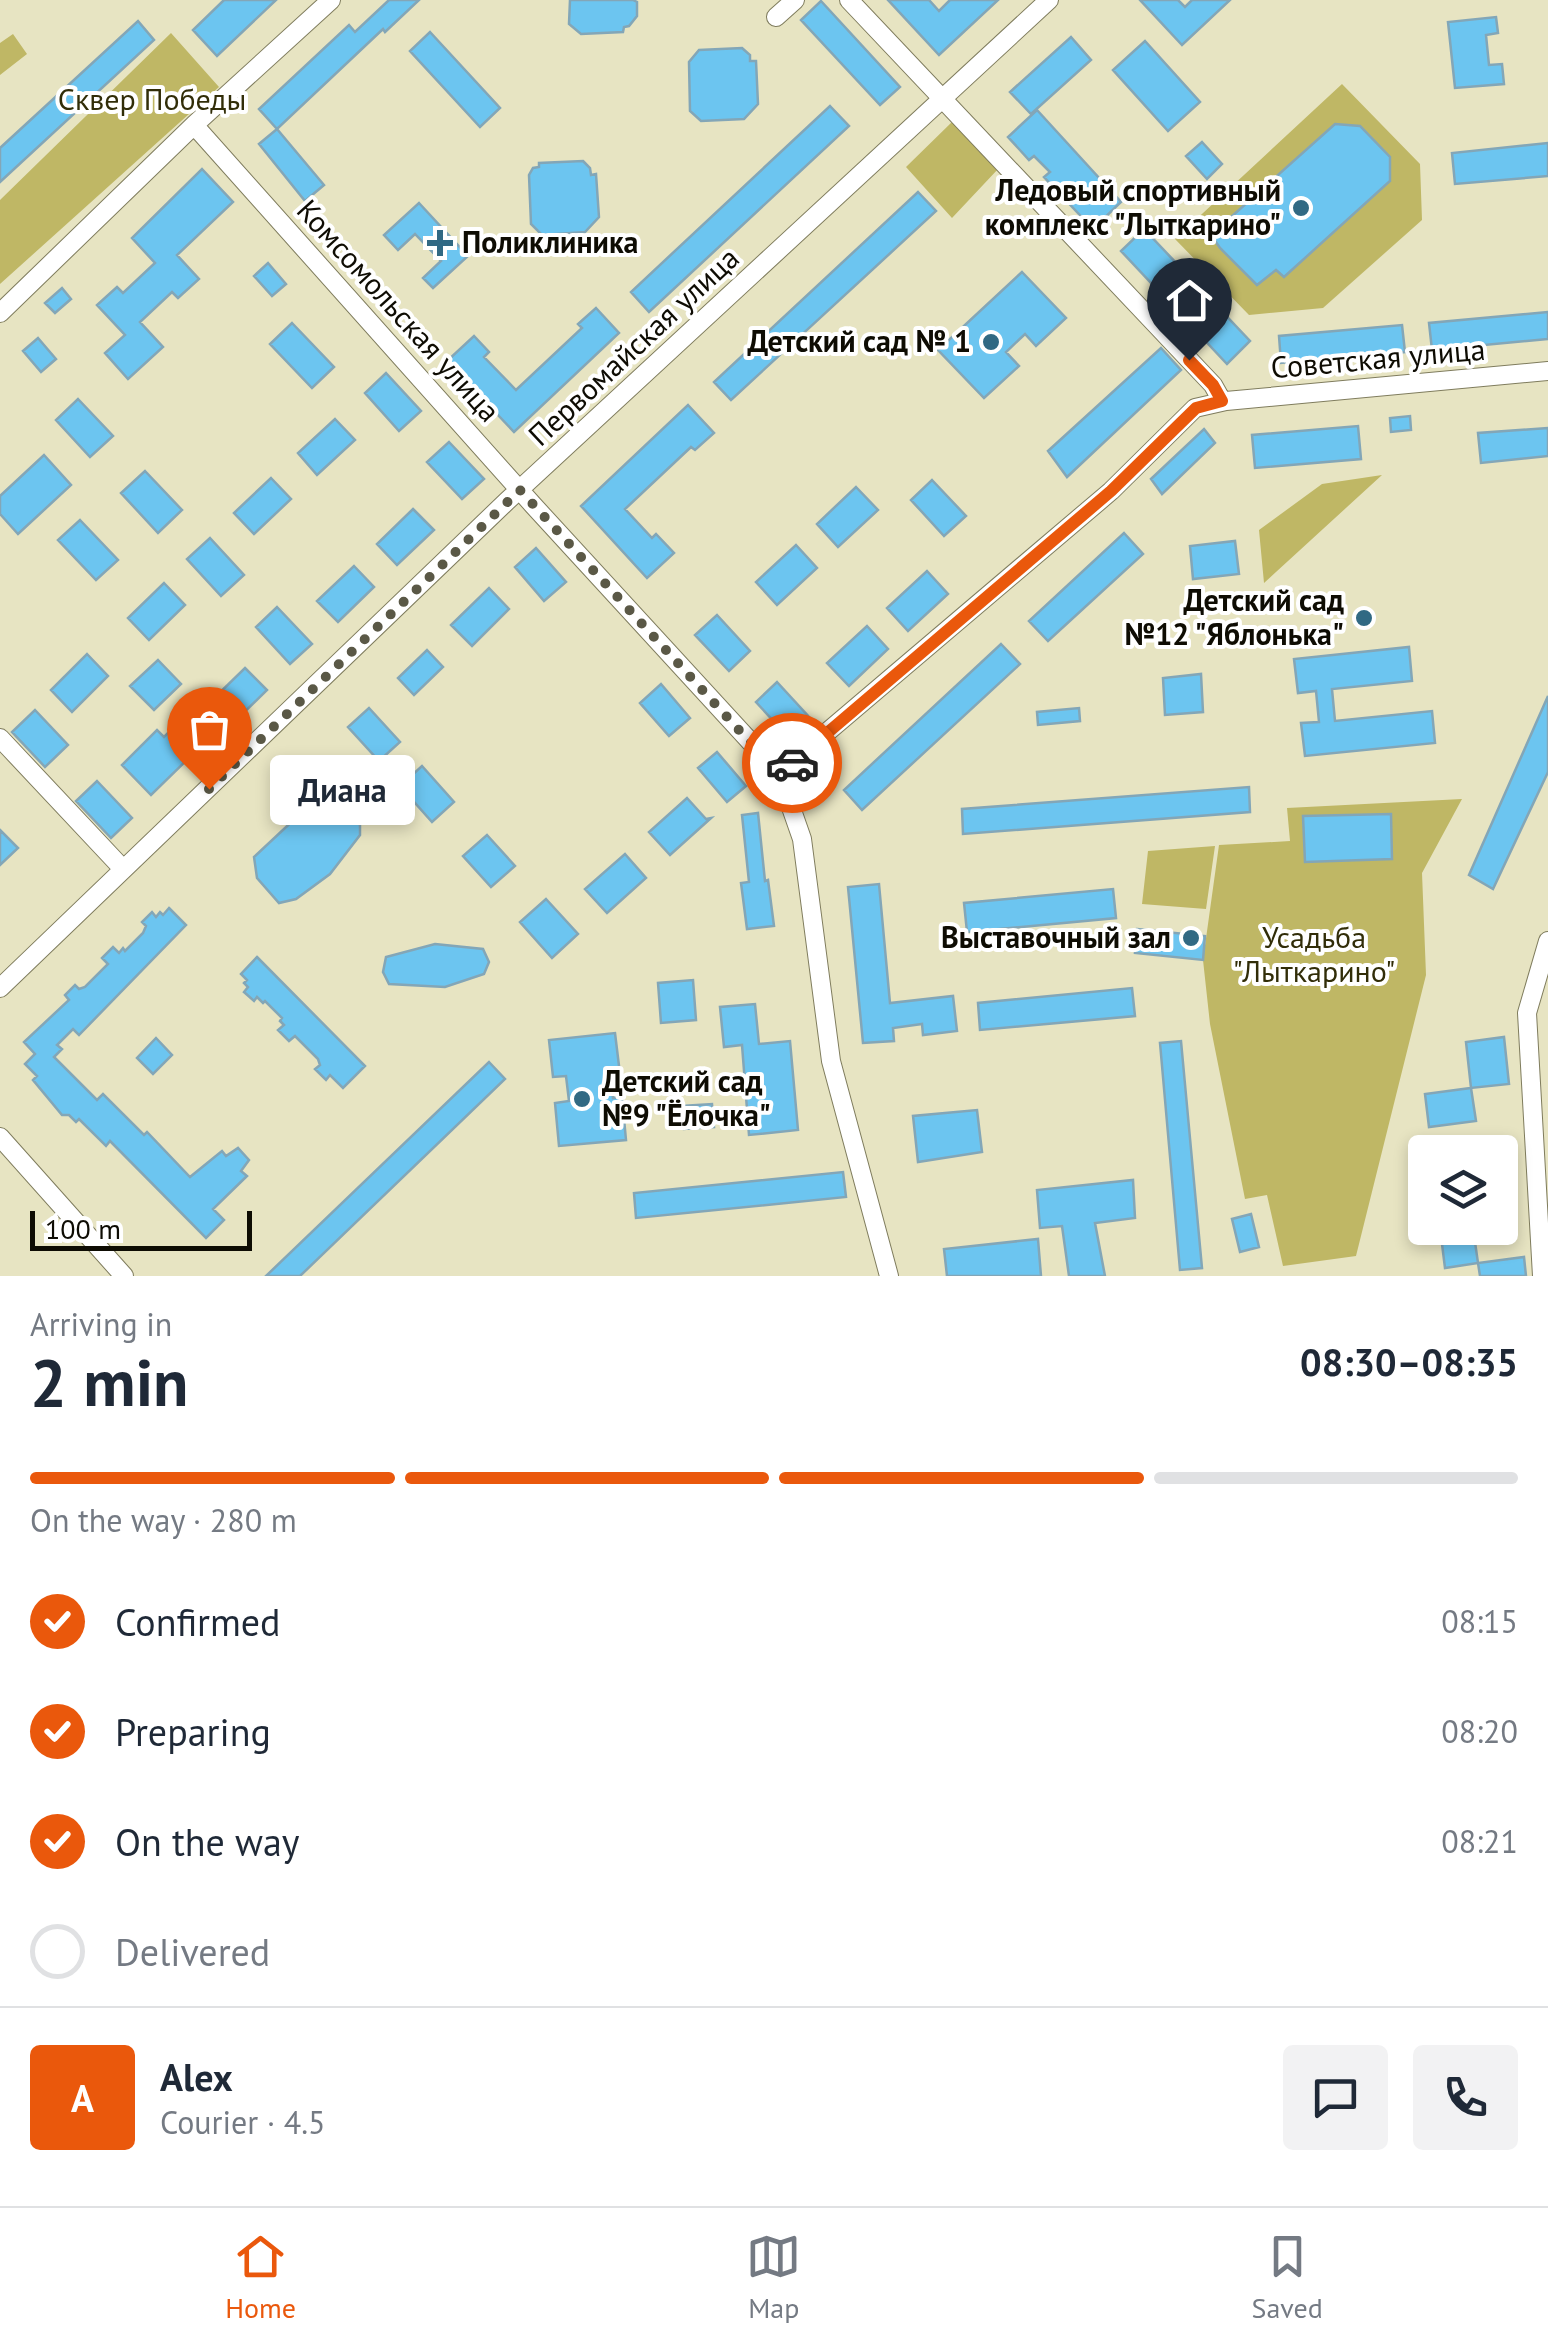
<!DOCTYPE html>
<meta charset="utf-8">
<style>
body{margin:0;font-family:"PT Sans",sans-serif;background:#f2f2f3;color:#1f2937;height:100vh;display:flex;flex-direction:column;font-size:38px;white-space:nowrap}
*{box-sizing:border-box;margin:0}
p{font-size:32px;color:#747a83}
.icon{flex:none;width:55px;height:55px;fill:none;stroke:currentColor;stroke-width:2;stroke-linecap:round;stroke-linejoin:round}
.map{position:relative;height:1276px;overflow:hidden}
.details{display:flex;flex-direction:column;background:#fff;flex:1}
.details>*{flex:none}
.tools{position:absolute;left:1408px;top:1135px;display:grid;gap:20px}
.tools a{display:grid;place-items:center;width:110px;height:110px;border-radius:10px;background:#fff;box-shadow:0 5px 15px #0003;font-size:50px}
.scale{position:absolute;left:30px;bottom:25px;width:222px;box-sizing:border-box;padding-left:10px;border:5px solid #0e0c03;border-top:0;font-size:28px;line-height:35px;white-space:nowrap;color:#0e0c03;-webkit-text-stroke:8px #fff;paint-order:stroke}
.pin{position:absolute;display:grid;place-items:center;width:85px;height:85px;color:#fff;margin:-102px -42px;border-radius:50% 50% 50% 0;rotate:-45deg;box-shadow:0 0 10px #0007}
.pin .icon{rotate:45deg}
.courier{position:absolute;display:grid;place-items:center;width:100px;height:100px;margin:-50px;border:8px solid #ea580c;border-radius:50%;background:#fff;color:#222;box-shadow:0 2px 12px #0007}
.bubble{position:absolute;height:70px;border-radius:10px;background:#fff;box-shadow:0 5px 15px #0003;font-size:32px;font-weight:800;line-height:70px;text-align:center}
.summary em{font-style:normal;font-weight:800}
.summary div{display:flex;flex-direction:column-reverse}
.summary{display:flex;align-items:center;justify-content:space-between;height:170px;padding:0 30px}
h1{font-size:65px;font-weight:800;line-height:75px}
.bar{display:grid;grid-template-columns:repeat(4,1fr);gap:15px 10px;align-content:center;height:120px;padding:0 30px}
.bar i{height:12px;border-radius:8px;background:#e0e1e3}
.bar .on{background:#ea580c}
.bar p{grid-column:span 4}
.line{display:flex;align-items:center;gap:25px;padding:0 30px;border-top:2px solid #e0e1e3}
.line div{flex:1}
.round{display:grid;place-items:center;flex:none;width:105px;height:105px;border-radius:10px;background:#f2f2f3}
ol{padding:0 30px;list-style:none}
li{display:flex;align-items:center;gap:30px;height:110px}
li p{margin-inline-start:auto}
li .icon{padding:10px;border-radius:50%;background:#ea580c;color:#fff;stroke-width:4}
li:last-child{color:#747a83}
li i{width:55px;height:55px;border:5px solid #e0e1e3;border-radius:50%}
.menu{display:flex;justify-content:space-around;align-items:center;height:140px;border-top:2px solid #e0e1e3;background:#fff;font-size:28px;color:#747a83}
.menu a{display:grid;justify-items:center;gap:5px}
.menu .on{color:#ea580c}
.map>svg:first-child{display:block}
</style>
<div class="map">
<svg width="1548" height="1276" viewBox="0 0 1548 1276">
<rect width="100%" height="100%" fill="#e7e4c2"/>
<!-- green -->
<path fill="#bfb765" d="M 171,33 L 219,87 L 0,284 L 0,200 Z
M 13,34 L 27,54 L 0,75 L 0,43 Z
M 1342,84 L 1420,164 L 1422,220 L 1323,308 L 1249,315 L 1175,239 Z
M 953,121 L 999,168 L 952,218 L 906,167 Z
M 1382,475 L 1264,583 L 1259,530 L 1322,484 Z
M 1462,799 L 1422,873 L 1426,975 L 1356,1256 L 1283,1266 L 1267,1195 L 1245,1199 L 1210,1024 L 1203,960 L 1219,845 L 1290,841 L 1287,808 Z
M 1215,846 L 1206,909 L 1142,904 L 1148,851 Z"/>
<!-- building -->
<path fill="#6cc5f0" stroke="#83a6b7" stroke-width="2.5" d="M 224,0 L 276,0 L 217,56 L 193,30 Z
M 389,0 L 419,0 L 385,32 L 383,29 L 277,129 L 259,109 L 349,25 L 355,32 Z
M 570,0 L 633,0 L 637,2 L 637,16 L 629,26 L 624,27 L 623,32 L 581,34 L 569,24 Z
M 888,0 L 929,0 L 939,11 L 950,0 L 998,0 L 939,55 Z
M 1140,0 L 1178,0 L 1185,7 L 1192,0 L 1230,0 L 1182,45 Z
M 821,1 L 900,87 L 880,105 L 801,20 Z
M 1496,17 L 1498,33 L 1486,35 L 1489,65 L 1502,64 L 1504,84 L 1455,88 L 1448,22 Z
M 138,21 L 154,40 L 0,182 L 0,148 Z
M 430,32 L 500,108 L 480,127 L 410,51 Z
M 1071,37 L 1091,60 L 1031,114 L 1010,92 Z
M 1145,41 L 1200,102 L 1168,131 L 1113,70 Z
M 742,48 L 750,55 L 750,61 L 756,61 L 758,104 L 744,119 L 701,121 L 690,111 L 689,62 L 699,50 Z
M 830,106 L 849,126 L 649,312 L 631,292 Z
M 1037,110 L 1121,202 L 1093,229 L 1044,177 L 1050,172 L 1034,156 L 1029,160 L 1008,137 Z
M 1335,124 L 1360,126 L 1390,157 L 1390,181 L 1284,277 L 1276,270 L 1257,285 L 1220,248 L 1211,235 Z
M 277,129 L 324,185 L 305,201 L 259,144 Z
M 1202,142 L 1222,164 L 1207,179 L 1186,156 Z
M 1548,143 L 1548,176 L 1455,184 L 1452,153 Z
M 583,161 L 590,168 L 591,175 L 596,174 L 599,217 L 585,232 L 542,235 L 531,224 L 529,175 L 533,168 L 539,167 L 539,163 Z
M 202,169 L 233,202 L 177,255 L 199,279 L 178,298 L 172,292 L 140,322 L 163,347 L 128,379 L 105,353 L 125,335 L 97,305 L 117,287 L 123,293 L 155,263 L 132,238 Z
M 918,192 L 936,211 L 731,400 L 714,382 Z
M 419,203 L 468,256 L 433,288 L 423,278 L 441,261 L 415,234 L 398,250 L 384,235 Z
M 1144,229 L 1250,341 L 1227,364 L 1121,251 Z
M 268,263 L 286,284 L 272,296 L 254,276 Z
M 1022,272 L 1066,318 L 1036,346 L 1025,334 L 1006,352 L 1019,366 L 984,398 L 938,350 Z
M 62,288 L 71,299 L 55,313 L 45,303 Z
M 596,308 L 619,333 L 514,432 L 447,361 L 474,336 L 489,352 L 484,357 L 516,390 L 582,328 L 578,324 Z
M 1548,312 L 1548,339 L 1432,350 L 1429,323 Z
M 292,323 L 334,367 L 312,388 L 270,344 Z
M 1402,325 L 1405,352 L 1281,363 L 1279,336 Z
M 38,338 L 56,359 L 41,372 L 23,351 Z
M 1161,348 L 1181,370 L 1067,477 L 1048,451 Z
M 386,373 L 421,411 L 399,431 L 365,393 Z
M 78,399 L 113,436 L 90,457 L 56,420 Z
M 688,405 L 714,433 L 695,450 L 691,447 L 625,509 L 652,538 L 656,534 L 674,553 L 647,578 L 581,506 Z
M 1410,416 L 1411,430 L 1391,432 L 1390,418 Z
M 335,419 L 355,440 L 317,475 L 298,453 Z
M 1358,426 L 1361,459 L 1255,468 L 1252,435 Z
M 1548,428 L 1548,456 L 1481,463 L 1478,433 Z
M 1204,429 L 1215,443 L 1162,494 L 1151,479 Z
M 449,442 L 484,479 L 462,499 L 427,462 Z
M 44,455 L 71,485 L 18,534 L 0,514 L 0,496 Z
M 145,471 L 182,510 L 158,533 L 121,493 Z
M 271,478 L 291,499 L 254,534 L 234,513 Z
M 932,480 L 966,516 L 944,536 L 911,500 Z
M 856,487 L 878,510 L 838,547 L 817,524 Z
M 413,509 L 434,530 L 397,565 L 377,544 Z
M 80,520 L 118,560 L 96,580 L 58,540 Z
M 1124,533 L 1143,554 L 1048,641 L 1029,621 Z
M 210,538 L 244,575 L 221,596 L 187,559 Z
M 1235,541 L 1239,574 L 1193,579 L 1190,546 Z
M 796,545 L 817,568 L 777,605 L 756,582 Z
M 536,548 L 566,582 L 544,601 L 515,567 Z
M 354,566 L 374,587 L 338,622 L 317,601 Z
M 927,571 L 948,594 L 908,631 L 887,608 Z
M 164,583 L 185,605 L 149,640 L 128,618 Z
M 489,588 L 509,609 L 472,646 L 451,625 Z
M 277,607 L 312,644 L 290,664 L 256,627 Z
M 717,615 L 750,651 L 729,671 L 695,635 Z
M 867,626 L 888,649 L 849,686 L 827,663 Z
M 1001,644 L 1020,664 L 862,810 L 844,790 Z
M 1409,647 L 1412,681 L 1332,689 L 1335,721 L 1432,711 L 1435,743 L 1305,756 L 1301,723 L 1319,722 L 1316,691 L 1298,693 L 1294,659 Z
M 427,650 L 443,667 L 414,695 L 398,678 Z
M 87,654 L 108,676 L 72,712 L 51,690 Z
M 158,660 L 181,684 L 154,710 L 130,686 Z
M 245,668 L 267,690 L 230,726 L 208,704 Z
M 1201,674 L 1203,712 L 1165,715 L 1163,678 Z
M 777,682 L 810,718 L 789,738 L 756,702 Z
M 661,684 L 690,718 L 669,736 L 640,703 Z
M 1548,696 L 1548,772 L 1493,889 L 1469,875 Z
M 369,708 L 400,742 L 379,761 L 348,727 Z
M 1079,708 L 1080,721 L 1038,725 L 1037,712 Z
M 35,710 L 68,745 L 45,767 L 12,732 Z
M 173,728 L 196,751 L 151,795 L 122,765 L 157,730 L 164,737 Z
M 717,752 L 746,786 L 727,802 L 698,768 Z
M 422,766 L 454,802 L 432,822 L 400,786 Z
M 97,781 L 132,818 L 111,838 L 76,801 Z
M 1249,787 L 1250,812 L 963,834 L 962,809 Z
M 687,798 L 706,819 L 711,818 L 670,855 L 649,832 Z
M 333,799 L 360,825 L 360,835 L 330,874 L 296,899 L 279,903 L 257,878 L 254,857 L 315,800 L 324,807 Z
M 758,813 L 765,881 L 768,880 L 774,926 L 747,929 L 741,883 L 749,882 L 742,815 Z
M 1391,814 L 1392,859 L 1305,862 L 1303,816 Z
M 0,830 L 18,848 L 0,865 Z
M 487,835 L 515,866 L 491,887 L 463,856 Z
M 625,854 L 646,878 L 607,913 L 585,889 Z
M 879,884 L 890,1003 L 953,996 L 957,1031 L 923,1035 L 922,1024 L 893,1028 L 894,1041 L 863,1043 L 848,887 Z
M 1113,889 L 1116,918 L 967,932 L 964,903 Z
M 546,899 L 578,934 L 552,958 L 520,922 Z
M 169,908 L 186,925 L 79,1035 L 73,1029 L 57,1045 L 62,1049 L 54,1057 L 97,1100 L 103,1094 L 144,1135 L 147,1132 L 190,1177 L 222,1151 L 226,1156 L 238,1148 L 249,1160 L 241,1171 L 247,1176 L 213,1209 L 224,1220 L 206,1238 L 110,1141 L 106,1146 L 79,1119 L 76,1122 L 69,1115 L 62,1115 L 33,1080 L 37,1076 L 25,1064 L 35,1054 L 24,1042 L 69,1000 L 65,995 L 75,985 L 79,989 L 85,987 L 108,964 L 102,958 L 113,947 L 119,953 L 123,948 L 125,951 L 143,933 L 146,926 L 142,922 L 152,912 L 156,917 L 160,912 L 163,915 Z
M 1137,929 L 1205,936 L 1203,960 L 1135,953 Z
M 435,944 L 483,949 L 489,962 L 484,974 L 445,987 L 389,984 L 383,972 L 386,957 Z
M 257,957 L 365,1066 L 343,1088 L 330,1075 L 326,1080 L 315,1069 L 320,1065 L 318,1059 L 295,1036 L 289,1041 L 278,1030 L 284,1025 L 280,1021 L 282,1018 L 265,1001 L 263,1003 L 257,997 L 254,1001 L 244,992 L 248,987 L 244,983 L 247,980 L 241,974 Z
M 693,980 L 696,1020 L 661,1023 L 658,983 Z
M 1132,988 L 1135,1016 L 980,1030 L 978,1003 Z
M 755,1004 L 759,1044 L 790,1041 L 798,1130 L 749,1135 L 742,1045 L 724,1047 L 720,1007 Z
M 615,1033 L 620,1074 L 610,1076 L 613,1098 L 622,1097 L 626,1140 L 559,1146 L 555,1103 L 569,1101 L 566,1076 L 553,1077 L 549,1040 Z
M 1504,1037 L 1509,1084 L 1471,1088 L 1466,1042 Z
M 156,1038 L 172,1055 L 153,1074 L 137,1058 Z
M 1181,1041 L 1202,1268 L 1180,1270 L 1160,1043 Z
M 489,1062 L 505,1079 L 300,1276 L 266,1276 Z
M 1471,1088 L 1476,1121 L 1429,1127 L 1425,1094 Z
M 712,1104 L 714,1127 L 684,1129 L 682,1106 Z
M 977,1110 L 982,1152 L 918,1162 L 913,1116 Z
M 843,1172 L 846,1197 L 636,1218 L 634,1193 Z
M 1133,1180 L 1135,1218 L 1095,1223 L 1105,1276 L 1069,1276 L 1062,1226 L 1040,1228 L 1037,1190 Z
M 1251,1214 L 1259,1247 L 1240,1252 L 1232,1219 Z
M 1440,1228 L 1473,1228 L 1478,1263 L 1445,1268 Z
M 1038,1239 L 1041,1276 L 947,1276 L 944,1249 Z
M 1524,1257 L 1526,1276 L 1480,1276 L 1478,1263 Z"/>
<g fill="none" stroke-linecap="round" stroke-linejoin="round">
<defs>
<path id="minor" d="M 849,0 L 1213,385 L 1222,401
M 776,17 L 795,0
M 194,125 L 533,505 L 779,773 L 802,839 L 831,1061 L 889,1276
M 0,313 L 194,125 L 331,0
M 0,738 L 123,869
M 779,773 L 1111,491 L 1195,408 L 1226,401 L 1548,371
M 0,988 L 507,501 L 1049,0
M 0,1137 L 124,1276
M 1542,1276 L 1527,1013 L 1548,941"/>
</defs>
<!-- minor casing -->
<use href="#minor" stroke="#7f7c5d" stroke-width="20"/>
<!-- minor -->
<use href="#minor" stroke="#fff" stroke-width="18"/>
</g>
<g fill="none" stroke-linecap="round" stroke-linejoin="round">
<!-- done -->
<path stroke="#5a5846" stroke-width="10" stroke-dasharray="0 18" d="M 209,789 L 520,490 L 779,774 L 792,763"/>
<!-- route -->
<path stroke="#ea580c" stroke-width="12" d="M 792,763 L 1111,491 L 1196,408 L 1222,401 L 1213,385 L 1189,360"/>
</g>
<!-- markers -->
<g fill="#316983" stroke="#fff" stroke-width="4">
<circle cx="1301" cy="208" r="10"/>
<path d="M435 228h10v10h10v10h-10v10h-10v-10h-10v-10h10z"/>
<circle cx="991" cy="342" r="10"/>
<circle cx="1364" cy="618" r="10"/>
<circle cx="1191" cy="938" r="10"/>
<circle cx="582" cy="1099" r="10"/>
</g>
<g text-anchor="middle" stroke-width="8" stroke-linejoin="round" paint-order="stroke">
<!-- park labels -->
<g font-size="30" fill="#312d08" stroke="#fff">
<text x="152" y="110">Сквер Победы</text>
<text x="1314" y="948">Усадьба<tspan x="1314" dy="34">"Лыткарино"</tspan></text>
</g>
<!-- poi labels -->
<g font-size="30" font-weight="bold" fill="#0e0c03" stroke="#fff" text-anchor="end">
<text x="1281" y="201">Ледовый спортивный<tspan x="1281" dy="34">комплекс "Лыткарино"</tspan></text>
<text x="462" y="253" text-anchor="start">Поликлиника</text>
<text x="971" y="352">Детский сад № 1</text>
<text x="1344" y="611">Детский сад<tspan x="1344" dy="34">№12 "Яблонька"</tspan></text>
<text x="1171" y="948">Выставочный зал</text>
<text x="602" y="1092" text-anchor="start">Детский сад<tspan x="602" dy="34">№9 "Ёлочка"</tspan></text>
</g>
<!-- street labels -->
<g font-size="30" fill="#0e0c03" stroke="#fff">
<text transform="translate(398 311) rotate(48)" y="10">Комсомольская улица</text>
<text transform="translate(634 347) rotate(-43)" y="10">Первомайская улица</text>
<text transform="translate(1378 359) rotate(-5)" y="10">Советская улица</text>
</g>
</g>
</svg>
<div class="tools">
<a><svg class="icon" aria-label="layers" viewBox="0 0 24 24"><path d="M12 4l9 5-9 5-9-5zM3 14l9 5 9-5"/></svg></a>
</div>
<div class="scale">100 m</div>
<div class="pin" style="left:209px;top:789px;background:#ea580c"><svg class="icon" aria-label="bag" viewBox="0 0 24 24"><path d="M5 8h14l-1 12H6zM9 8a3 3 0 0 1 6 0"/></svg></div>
<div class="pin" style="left:1189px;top:360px;background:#1f2937"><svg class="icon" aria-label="home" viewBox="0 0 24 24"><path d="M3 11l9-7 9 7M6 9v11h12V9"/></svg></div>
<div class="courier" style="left:792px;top:763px"><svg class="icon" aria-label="car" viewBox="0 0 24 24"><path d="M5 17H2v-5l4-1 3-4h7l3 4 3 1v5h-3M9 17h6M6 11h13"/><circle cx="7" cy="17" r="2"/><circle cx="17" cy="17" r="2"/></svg></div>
<div class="bubble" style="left:270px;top:755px;width:145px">Диана</div>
</div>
<section class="details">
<div class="summary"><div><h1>2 min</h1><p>Arriving in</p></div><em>08:30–08:35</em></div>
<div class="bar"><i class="on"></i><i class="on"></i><i class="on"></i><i></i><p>On the way · 280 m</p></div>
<ol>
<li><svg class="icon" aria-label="check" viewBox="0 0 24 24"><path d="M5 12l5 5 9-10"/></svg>Confirmed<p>08:15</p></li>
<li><svg class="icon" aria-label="check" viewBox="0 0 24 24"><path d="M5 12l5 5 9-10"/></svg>Preparing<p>08:20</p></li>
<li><svg class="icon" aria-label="check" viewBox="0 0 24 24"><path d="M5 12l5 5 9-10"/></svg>On the way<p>08:21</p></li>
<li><i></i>Delivered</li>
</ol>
<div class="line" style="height:180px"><b class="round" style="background:#ea580c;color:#fff">A</b><div><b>Alex</b><p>Courier · 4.5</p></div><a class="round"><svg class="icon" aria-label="chat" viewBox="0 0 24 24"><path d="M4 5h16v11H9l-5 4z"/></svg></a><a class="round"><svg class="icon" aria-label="phone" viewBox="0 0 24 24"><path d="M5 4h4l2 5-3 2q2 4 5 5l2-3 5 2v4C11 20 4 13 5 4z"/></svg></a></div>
</section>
<nav class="menu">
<a class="on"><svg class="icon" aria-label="home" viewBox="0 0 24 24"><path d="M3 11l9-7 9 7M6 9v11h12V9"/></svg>Home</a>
<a><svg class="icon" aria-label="map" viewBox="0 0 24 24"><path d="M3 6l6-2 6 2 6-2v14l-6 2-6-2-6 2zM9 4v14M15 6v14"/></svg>Map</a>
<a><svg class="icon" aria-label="saved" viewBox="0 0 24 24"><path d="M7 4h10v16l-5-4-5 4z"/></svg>Saved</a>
</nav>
